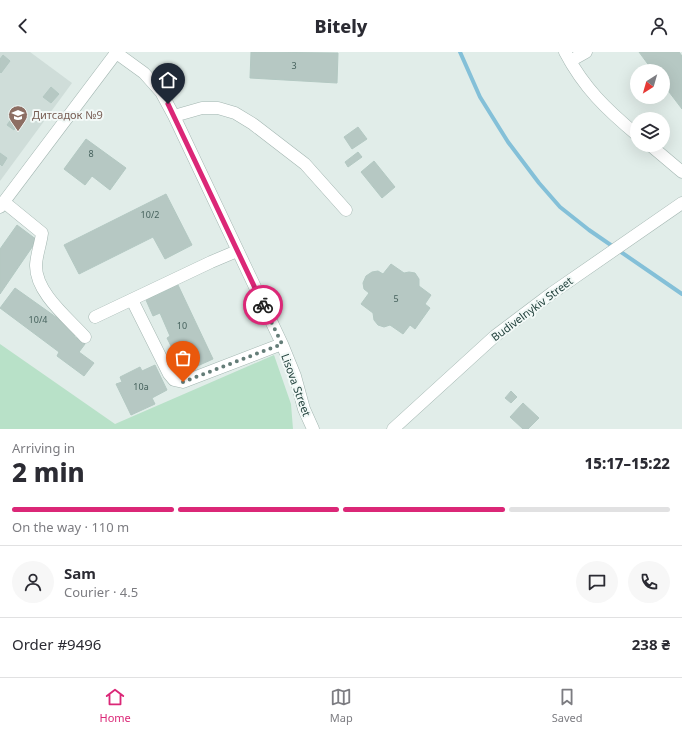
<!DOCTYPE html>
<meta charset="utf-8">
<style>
body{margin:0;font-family:"Noto Sans",sans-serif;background:#f7f7f7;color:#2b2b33;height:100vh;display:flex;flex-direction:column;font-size:15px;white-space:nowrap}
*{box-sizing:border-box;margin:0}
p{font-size:13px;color:#7c7c81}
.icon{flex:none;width:22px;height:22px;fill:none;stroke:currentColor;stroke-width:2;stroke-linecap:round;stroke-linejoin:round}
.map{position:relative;height:377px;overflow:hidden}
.side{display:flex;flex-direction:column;background:#fff;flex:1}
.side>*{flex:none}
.needle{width:26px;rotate:217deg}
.buttons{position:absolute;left:630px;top:12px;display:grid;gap:8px}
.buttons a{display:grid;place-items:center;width:40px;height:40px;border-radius:50%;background:#fff;box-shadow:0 4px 16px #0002;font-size:20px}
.pin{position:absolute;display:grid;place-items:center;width:34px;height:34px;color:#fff;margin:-41px -17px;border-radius:50% 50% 50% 0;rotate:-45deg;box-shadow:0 0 4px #0007}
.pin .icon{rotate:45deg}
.courier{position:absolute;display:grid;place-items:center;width:40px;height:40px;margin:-20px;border:3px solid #db2777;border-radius:50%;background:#fff;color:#222;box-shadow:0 1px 5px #0007}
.summary em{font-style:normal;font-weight:800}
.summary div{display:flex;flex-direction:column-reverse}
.summary{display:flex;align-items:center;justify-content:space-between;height:68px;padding:0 12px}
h1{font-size:26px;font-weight:800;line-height:30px}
.bar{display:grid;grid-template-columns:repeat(4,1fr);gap:6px 4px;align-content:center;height:48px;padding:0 12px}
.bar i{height:5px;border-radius:3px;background:#e1e1e2}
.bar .on{background:#db2777}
.bar p{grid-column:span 4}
.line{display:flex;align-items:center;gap:10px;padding:0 12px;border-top:1px solid #e1e1e2}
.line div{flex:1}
.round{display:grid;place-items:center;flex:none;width:42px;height:42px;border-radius:21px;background:#f7f7f7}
header{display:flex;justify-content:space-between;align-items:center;height:52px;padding:0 12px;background:#fff;font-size:18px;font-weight:800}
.dock{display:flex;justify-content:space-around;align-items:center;height:56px;border-top:1px solid #e1e1e2;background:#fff;font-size:11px;color:#7c7c81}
.dock a{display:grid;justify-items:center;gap:2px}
.dock .on{color:#db2777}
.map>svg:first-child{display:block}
</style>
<header><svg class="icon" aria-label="back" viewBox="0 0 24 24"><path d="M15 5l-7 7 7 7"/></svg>Bitely<svg class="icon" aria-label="person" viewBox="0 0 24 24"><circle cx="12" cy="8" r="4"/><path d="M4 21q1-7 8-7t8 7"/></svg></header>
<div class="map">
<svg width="682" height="377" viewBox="0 0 682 377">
<rect width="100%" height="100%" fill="#e1ede9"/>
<!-- built -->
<path fill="#cfddd9" d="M 0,0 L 30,0 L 72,31 L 0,129 Z"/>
<!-- green -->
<path fill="#b8e1c8" d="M 0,292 L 115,372 L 274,303 L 291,352 L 293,377 L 0,377 Z"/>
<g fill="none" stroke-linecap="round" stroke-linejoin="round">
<!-- stream -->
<path stroke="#84c0d8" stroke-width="4" d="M 460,0 L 480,45 L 508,90 L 539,131 L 560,155 L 589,178 L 682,242"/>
</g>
<!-- building -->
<path fill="#b6c8c3" stroke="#b3c8c2" d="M 251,0 L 338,1 L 337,31 L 250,26 Z
M 639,0 L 679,0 L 682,4 L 682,57 L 663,32 L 663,19 L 653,19 Z
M 3,3 L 10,9 L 1,21 L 0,20 L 0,7 Z
M 51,35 L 59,42 L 51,51 L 43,45 Z
M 14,63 L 21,68 L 14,78 L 7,73 Z
M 358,75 L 367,87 L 352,97 L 344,85 Z
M 86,87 L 126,116 L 110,138 L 92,124 L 85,133 L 64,117 Z
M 358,100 L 362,105 L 348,115 L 345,110 Z
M 0,101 L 7,106 L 2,114 L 0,112 Z
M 374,109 L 395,135 L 382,146 L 361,120 Z
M 166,142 L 192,193 L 165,207 L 153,185 L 79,222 L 64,193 Z
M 17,173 L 37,188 L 0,242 L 0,197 Z
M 391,212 L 404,221 L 409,220 L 415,221 L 419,227 L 419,234 L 431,243 L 425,252 L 430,256 L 415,277 L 410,273 L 403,282 L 390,273 L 384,275 L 378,273 L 374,268 L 373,261 L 361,252 L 369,241 L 364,237 L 363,231 L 366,224 L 372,220 L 378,219 L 383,222 Z
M 178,233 L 213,307 L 184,320 L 167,286 L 170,284 L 160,261 L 153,264 L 146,248 Z
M 15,236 L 77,280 L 74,284 L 85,292 L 79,300 L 94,311 L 84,324 L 57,304 L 59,300 L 0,256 Z
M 155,313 L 167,338 L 152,346 L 155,352 L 131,363 L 116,332 L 122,330 L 120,325 L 140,315 L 142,319 Z
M 511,339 L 517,345 L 511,351 L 505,346 Z
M 523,351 L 539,366 L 528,377 L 523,377 L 510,365 Z"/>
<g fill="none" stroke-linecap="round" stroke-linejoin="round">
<defs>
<path id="minor" d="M 115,0 L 144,21 L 161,40 L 174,64 L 282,292 L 295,324 L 304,357 L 313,377
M 565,0 C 584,36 606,57 637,83
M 570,9 L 586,0
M 174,64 L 202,56 L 218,56 L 235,61 L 253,72 L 305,112 L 346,158
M 650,93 L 682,120
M 4,150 L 42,181 C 41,191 36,204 36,214 C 36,241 68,266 85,285
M 0,155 L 116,1
M 132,248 L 169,322 L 174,328 L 183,330 L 282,292
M 95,265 L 211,210 L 237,199
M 393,377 L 495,284 L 552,241 L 682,151"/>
</defs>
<!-- minor casing -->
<use href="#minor" stroke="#a3b6b1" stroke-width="13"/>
<!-- minor -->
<use href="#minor" stroke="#fff" stroke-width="12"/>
</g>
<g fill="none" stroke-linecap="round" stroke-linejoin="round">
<!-- done -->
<path stroke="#647d78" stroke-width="4" stroke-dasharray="0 7.2" d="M 183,330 L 282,292 L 263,253"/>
<!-- route -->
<path stroke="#db2777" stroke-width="5" d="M 168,52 L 263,253"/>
</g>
<!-- icons -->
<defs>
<symbol id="school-pin" viewBox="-11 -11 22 30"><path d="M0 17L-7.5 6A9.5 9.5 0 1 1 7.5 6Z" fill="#8d6e63" stroke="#f2f9f7"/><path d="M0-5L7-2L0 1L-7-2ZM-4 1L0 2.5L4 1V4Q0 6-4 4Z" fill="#fff"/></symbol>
</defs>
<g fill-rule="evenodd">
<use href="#school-pin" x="7" y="52" width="22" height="30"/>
</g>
<g text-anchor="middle" stroke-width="4" stroke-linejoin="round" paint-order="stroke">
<!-- number labels -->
<g font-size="9" fill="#46625d">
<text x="294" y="17">3</text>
<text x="91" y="105">8</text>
<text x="150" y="166">10/2</text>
<text x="396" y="250">5</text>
<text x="38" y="271">10/4</text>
<text x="182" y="277">10</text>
<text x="141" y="338">10а</text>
</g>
<!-- education labels -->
<g font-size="11" fill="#785e54" stroke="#f2f9f7" text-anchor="start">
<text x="32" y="67">Дитсадок №9</text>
</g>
<!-- street labels -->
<g font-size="11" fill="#20403b" stroke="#f2f9f7">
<text transform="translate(532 257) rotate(-37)" y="4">Budivelnykiv Street</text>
<text transform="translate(296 333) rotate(70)" y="4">Lisova Street</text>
</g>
</g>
</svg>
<div class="buttons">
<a><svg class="needle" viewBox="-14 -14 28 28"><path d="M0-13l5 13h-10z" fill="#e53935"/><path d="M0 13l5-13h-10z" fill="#7c7c81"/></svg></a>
<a><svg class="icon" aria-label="layers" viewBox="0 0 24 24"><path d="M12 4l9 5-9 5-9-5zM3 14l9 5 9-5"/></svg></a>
</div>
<div class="pin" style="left:183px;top:330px;background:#ea580c"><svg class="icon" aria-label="bag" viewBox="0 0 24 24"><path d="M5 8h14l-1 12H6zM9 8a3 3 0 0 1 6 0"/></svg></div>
<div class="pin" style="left:168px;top:52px;background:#1f2937"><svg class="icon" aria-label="home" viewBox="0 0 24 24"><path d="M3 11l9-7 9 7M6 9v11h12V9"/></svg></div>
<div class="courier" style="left:263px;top:253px"><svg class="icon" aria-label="bike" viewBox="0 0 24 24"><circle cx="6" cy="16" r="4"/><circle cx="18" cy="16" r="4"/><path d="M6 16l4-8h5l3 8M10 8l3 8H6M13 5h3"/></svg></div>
</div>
<section class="side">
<div class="summary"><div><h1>2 min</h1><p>Arriving in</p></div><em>15:17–15:22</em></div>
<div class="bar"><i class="on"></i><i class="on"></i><i class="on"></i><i></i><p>On the way · 110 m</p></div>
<div class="line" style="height:72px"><a class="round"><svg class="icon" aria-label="person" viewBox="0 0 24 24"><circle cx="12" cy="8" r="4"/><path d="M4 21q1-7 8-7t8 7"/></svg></a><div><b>Sam</b><p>Courier · 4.5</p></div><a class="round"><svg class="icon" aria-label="chat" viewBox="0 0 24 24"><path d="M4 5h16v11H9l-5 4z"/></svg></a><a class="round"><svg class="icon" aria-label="phone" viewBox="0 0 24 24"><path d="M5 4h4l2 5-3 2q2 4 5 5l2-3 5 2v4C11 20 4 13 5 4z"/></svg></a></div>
<div class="line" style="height:52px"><div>Order #9496</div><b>238 ₴</b></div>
</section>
<nav class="dock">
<a class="on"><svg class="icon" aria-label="home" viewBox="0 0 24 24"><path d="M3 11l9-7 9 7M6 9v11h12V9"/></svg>Home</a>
<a><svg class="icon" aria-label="map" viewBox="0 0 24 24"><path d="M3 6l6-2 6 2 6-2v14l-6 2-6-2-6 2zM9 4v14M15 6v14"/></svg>Map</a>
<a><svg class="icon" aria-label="saved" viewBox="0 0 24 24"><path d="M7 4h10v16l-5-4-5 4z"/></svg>Saved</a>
</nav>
